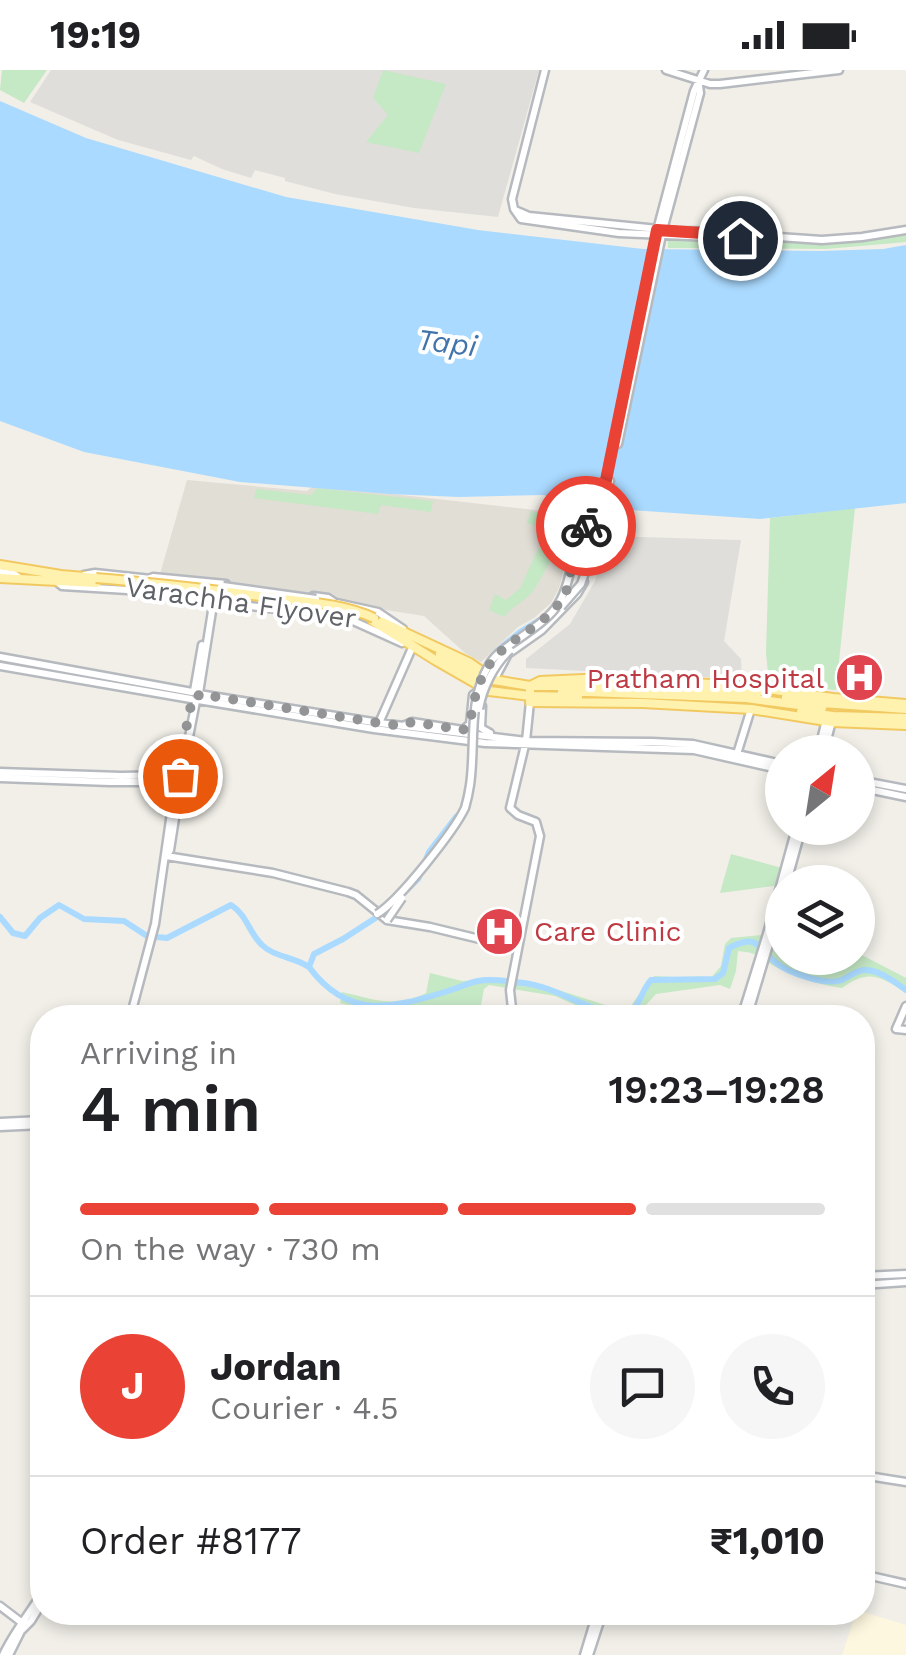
<!DOCTYPE html>
<meta charset="utf-8">
<style>
body{margin:0;font-family:"Work Sans",sans-serif;background:#f6f6f6;color:#202124;height:100vh;display:flex;flex-direction:column;font-size:38px;white-space:nowrap}
*{box-sizing:border-box;margin:0}
p{font-size:32px;color:#757577}
.icon{flex:none;width:55px;height:55px;fill:none;stroke:currentColor;stroke-width:2;stroke-linecap:round;stroke-linejoin:round}
.map{position:relative;flex:1;overflow:hidden}
.details{position:absolute;left:30px;top:935px;width:845px;height:620px;display:flex;flex-direction:column;background:#fff;border-radius:40px;box-shadow:0 5px 15px #0003}
.details>*{flex:none}
.needle{width:65px;rotate:30deg}
.tools{position:absolute;left:765px;top:665px;display:grid;gap:20px}
.tools a{display:grid;place-items:center;width:110px;height:110px;border-radius:50%;background:#fff;box-shadow:0 5px 15px #0003;font-size:50px}
.pin{position:absolute;display:grid;place-items:center;width:85px;height:85px;color:#fff;margin:-42px;border:5px solid #fff;border-radius:50%;box-shadow:0 2px 10px #0007}
.courier{position:absolute;display:grid;place-items:center;width:100px;height:100px;margin:-50px;border:8px solid #ea4335;border-radius:50%;background:#fff;color:#222;box-shadow:0 2px 12px #0007}
.headline em{font-style:normal;font-weight:600}
.headline div{display:flex;flex-direction:column-reverse}
.headline{display:flex;align-items:center;justify-content:space-between;height:170px;padding:0 50px}
h1{font-size:65px;font-weight:600;line-height:75px}
.bar{display:grid;grid-template-columns:repeat(4,1fr);gap:15px 10px;align-content:center;height:120px;padding:0 50px}
.bar i{height:12px;border-radius:8px;background:#e0e0e0}
.bar .active{background:#ea4335}
.bar p{grid-column:span 4}
.line{display:flex;align-items:center;gap:25px;padding:0 50px;border-top:2px solid #e0e0e0}
.line div{flex:1}
.round{display:grid;place-items:center;flex:none;width:105px;height:105px;border-radius:52px;background:#f6f6f6}
.status{display:flex;justify-content:space-between;align-items:center;height:70px;padding:0 50px;background:#fff;direction:ltr}
.status svg{height:28px;fill:currentColor}
.map>svg:first-child{display:block}
</style>
<div class="status"><b>19:19</b><svg viewBox="0 0 49 12"><path d="M0 12V9h3v3zM5 12V6h3v6zM10 12V3h3v9zM15 12V0h3v12zM26 1h20v11H26zM47 4h2v5h-2z"/></svg></div>
<div class="map">
<svg width="906" height="1585" viewBox="0 0 906 1585">
<rect width="100%" height="100%" fill="#f1efe8"/>
<!-- commercial -->
<path fill="#fef7e0" d="M 863,1542 L 906,1555 L 906,1585 L 842,1585 L 856,1543 Z"/>
<!-- industrial -->
<path fill="#e0deda" d="M 51,0 L 539,0 L 498,147 L 414,138 L 335,124 L 285,111 L 285,108 L 255,100 L 251,108 L 222,99 L 194,86 L 191,90 L 118,70 L 30,32 Z
M 608,466 L 741,470 L 724,571 L 741,589 L 742,609 L 526,598 L 526,589 L 570,554 L 595,511 Z"/>
<!-- education -->
<path fill="#e1ded6" d="M 187,410 L 307,421 L 314,415 L 579,445 L 559,518 L 551,533 L 534,548 L 518,557 L 481,592 L 465,583 L 424,546 L 160,504 Z"/>
<!-- green -->
<path fill="#c5e8c5" d="M 2,0 L 47,0 L 24,33 L 0,20 Z
M 383,0 L 446,14 L 419,83 L 366,72 L 388,45 L 373,28 Z
M 906,164 L 906,172 L 826,179 L 668,178 L 668,170 L 761,172 L 766,168 C 813,172 859,173 906,164 Z
M 317,418 L 433,431 L 431,442 L 381,435 L 378,444 L 254,428 L 256,419 L 311,425 Z
M 855,438 L 836,620 L 769,613 L 766,583 L 770,448 Z
M 531,441 L 567,448 C 558,473 548,500 533,521 C 526,531 512,536 504,547 L 489,540 L 495,524 L 506,530 L 520,518 L 538,479 L 544,480 L 550,462 L 527,453 Z
M 731,784 L 782,798 L 774,816 L 720,823 Z
M 761,865 L 777,884 L 805,902 L 814,888 L 825,888 L 850,895 L 858,888 L 858,883 L 906,908 L 906,922 C 880,907 869,898 842,918 C 818,915 789,905 769,893 C 753,884 757,883 738,881 L 736,901 L 730,919 L 720,915 L 656,924 L 635,947 L 602,947 L 555,926 L 489,915 L 484,919 L 480,940 L 438,937 L 374,942 L 340,933 L 342,922 C 375,929 393,939 426,923 L 430,903 L 462,911 L 493,910 L 546,916 L 621,940 L 630,937 L 651,908 L 655,906 L 710,909 L 721,896 L 725,874 L 731,868 Z"/>
<!-- water -->
<path fill="#aadaff" d="M 0,31 L 86,68 L 286,127 L 478,160 L 643,179 L 820,181 L 883,179 L 906,175 L 906,433 L 760,449 L 602,438 L 543,425 L 459,427 L 390,424 L 240,412 L 84,382 L 0,351 Z"/>
<g fill="none" stroke-linecap="round" stroke-linejoin="round">
<!-- river -->
<path stroke="#aadaff" stroke-width="6" d="M 584,467 L 601,439
M 497,581 L 520,562 L 543,548
M 398,829 L 418,809 L 429,782 L 456,747
M 0,847 L 13,863 L 25,866 L 40,848 L 59,835 L 84,849 L 124,851 L 147,866 L 167,868 L 231,835 C 247,845 249,863 262,875 C 274,887 295,887 309,897
M 377,847 L 343,869 L 314,884 L 309,897 C 349,951 393,938 448,921 C 458,918 468,913 478,911 C 492,908 510,912 524,913 C 561,918 592,945 628,945 C 640,936 641,921 651,910 L 715,909 L 723,903 L 729,878 C 757,863 757,876 775,892 C 788,903 826,916 842,910 C 850,906 855,901 864,900 C 880,900 893,911 906,920"/>
<defs>
<path id="secondary" d="M 545,0 L 512,129 L 514,139 L 521,149 L 619,163 L 758,169 L 764,166
M 666,0 L 710,14 L 720,14 L 839,0
M 515,140 L 529,146 L 678,161 L 759,162 L 764,166 L 822,170 L 862,167 L 906,160
M 618,374 L 663,160 L 700,23 L 699,16
M 570,494 C 580,465 597,439 606,410 L 657,160 L 694,21 L 704,0
M 588,500 L 610,411
M 0,502 L 14,504 L 20,508
M 84,505 L 95,503 L 151,509
M 148,509 L 153,507 L 226,514
M 56,511 L 62,516 L 160,522 L 214,532 L 322,544 L 351,550 L 402,573
M 313,526 L 328,528 L 334,532
M 337,533 L 378,542 L 403,559
M 0,587 L 192,622
M 0,596 L 191,629
M 494,610 L 508,584 L 542,560 L 577,524 L 584,512
M 194,621 L 202,575
M 199,623 L 216,516
M 199,624 L 379,653 L 526,671 L 652,672 L 693,674 L 782,694
M 198,630 L 374,659 L 485,673 L 694,680 L 782,700
M 482,636 L 481,658 L 490,663
M 379,653 L 412,578
M 403,656 L 412,652 L 463,660 L 470,654 L 473,625 L 477,622
M 818,682 L 826,650
M 824,682 L 833,647
M 737,684 L 751,639
M 0,702 L 121,706 L 174,705
M 0,708 L 110,712 L 169,712 L 175,715 L 155,854 L 130,948
M 181,708 L 196,631
M 858,710 L 906,719
M 858,717 L 906,727
M 166,786 L 273,803 L 348,822 L 356,825 L 387,850 L 430,857 L 517,878
M 166,786 L 170,780 L 176,742
M 787,812 L 802,758
M 906,936 L 896,959 L 906,960
M 341,948 L 342,943 L 359,948
M 394,948 L 442,941 L 497,948
M 513,948 L 510,920 L 540,766 L 536,752 L 518,745 L 510,738 L 526,671 L 530,632
M 741,948 L 767,864 L 796,758
M 747,948 L 782,831
M 0,1052 L 42,1050
M 0,1057 L 42,1055
M 862,1206 L 906,1204
M 862,1215 L 906,1212
M 862,1405 L 906,1412
M 862,1504 L 906,1514
M 0,1536 L 21,1552
M 3,1585 C 14,1562 29,1544 42,1523
M 9,1585 L 21,1561 L 31,1551 L 42,1533
M 584,1585 L 597,1542
M 589,1585 L 603,1542"/>
<path id="primary" d="M 0,495 L 61,505 L 96,508
M 0,508 L 96,513
M 373,551 L 435,590 L 489,621 L 530,626 L 578,627
M 382,552 L 470,593 L 494,610 L 530,616 L 633,616 L 758,622
M 440,584 L 489,612
M 562,621 L 746,628 L 822,638
M 786,627 L 822,633 L 906,639
M 906,634 L 833,628 L 745,616 L 605,608 L 540,611 L 530,616 L 530,632 L 643,633 L 751,639 L 832,652 L 906,655
M 801,642 L 833,646 L 906,648"/>
</defs>
<!-- secondary casing -->
<use href="#secondary" stroke="#b6babf" stroke-width="11"/>
<!-- primary casing -->
<use href="#primary" stroke="#f2c960" stroke-width="12"/>
<!-- secondary -->
<use href="#secondary" stroke="#fff" stroke-width="6"/>
<!-- primary -->
<use href="#primary" stroke="#fff2af" stroke-width="8"/>
<defs>
<path id="secondary-bridge" d="M 223,516 L 316,529
M 561,537 L 581,514 L 587,497
M 479,639 C 483,617 494,595 510,580
M 377,844 C 399,831 454,761 465,738 C 467,731 469,722 470,715 C 476,675 467,632 489,595 C 495,584 507,577 517,570 C 554,544 564,537 572,492
M 387,850 L 402,828"/>
<path id="primary-bridge" d="M 96,508 C 156,513 215,520 275,528 C 307,532 344,534 374,548"/>
</defs>
<!-- secondary-bridge casing -->
<use href="#secondary-bridge" stroke="#b6babf" stroke-width="11" stroke-linecap="butt"/>
<!-- primary-bridge casing -->
<use href="#primary-bridge" stroke="#f2c960" stroke-width="12" stroke-linecap="butt"/>
<!-- secondary-bridge -->
<use href="#secondary-bridge" stroke="#fff" stroke-width="6"/>
<!-- primary-bridge -->
<use href="#primary-bridge" stroke="#fff2af" stroke-width="8"/>
</g>
<g fill="none" stroke-linecap="round" stroke-linejoin="round">
<!-- done -->
<path stroke="#929495" stroke-width="10" stroke-dasharray="0 18" d="M 180,706 L 180,712 L 173,712 L 172,708 L 178,698 L 192,630 L 198,629 L 199,624 L 379,653 L 402,656 L 412,652 L 463,660 L 470,654 C 473,632 478,608 493,590 C 512,566 545,556 562,529 C 571,516 570,499 573,484 C 576,474 581,465 586,456"/>
<!-- route -->
<path stroke="#ea4335" stroke-width="12" d="M 586,456 L 599,432 L 606,410 L 657,160 L 702,163 L 740,162 L 740,168"/>
</g>
<!-- icons -->
<defs>
<symbol id="hospital-disc" viewBox="-11 -11 22 22"><circle r="9.5" fill="#e0444e" stroke="#fff"/><path d="M-5-5h3v3.5h4V-5h3V5h-3V1.5h-4V5h-3Z" fill="#fff"/></symbol>
</defs>
<g fill-rule="evenodd">
<use href="#hospital-disc" x="832" y="580" width="55" height="55"/>
<use href="#hospital-disc" x="472" y="834" width="55" height="55"/>
</g>
<g text-anchor="middle" stroke-width="8" stroke-linejoin="round" paint-order="stroke">
<!-- street labels -->
<g font-size="28" fill="#5f6368" stroke="#fff">
<text transform="translate(241 532) rotate(8)" y="10">Varachha Flyover</text>
</g>
<!-- health labels -->
<g font-size="28" fill="#be3a42" stroke="#fff" text-anchor="end">
<text x="824" y="618">Pratham Hospital</text>
<text x="534" y="871" text-anchor="start">Care Clinic</text>
</g>
<!-- water labels -->
<g font-size="30" font-style="italic" fill="#4174aa" stroke="#fff">
<text transform="translate(447 273) rotate(7)" y="10">Tapi</text>
</g>
</g>
</svg>
<div class="tools">
<a><svg class="needle" viewBox="-14 -14 28 28"><path d="M0-13l5 13h-10z" fill="#e53935"/><path d="M0 13l5-13h-10z" fill="#757577"/></svg></a>
<a><svg class="icon" aria-label="layers" viewBox="0 0 24 24"><path d="M12 4l9 5-9 5-9-5zM3 14l9 5 9-5"/></svg></a>
</div>
<div class="pin" style="left:180px;top:706px;background:#ea580c"><svg class="icon" aria-label="bag" viewBox="0 0 24 24"><path d="M5 8h14l-1 12H6zM9 8a3 3 0 0 1 6 0"/></svg></div>
<div class="pin" style="left:740px;top:168px;background:#1f2937"><svg class="icon" aria-label="home" viewBox="0 0 24 24"><path d="M3 11l9-7 9 7M6 9v11h12V9"/></svg></div>
<div class="courier" style="left:586px;top:456px"><svg class="icon" aria-label="bike" viewBox="0 0 24 24"><circle cx="6" cy="16" r="4"/><circle cx="18" cy="16" r="4"/><path d="M6 16l4-8h5l3 8M10 8l3 8H6M13 5h3"/></svg></div>
<section class="details">
<div class="headline"><div><h1>4 min</h1><p>Arriving in</p></div><em>19:23–19:28</em></div>
<div class="bar"><i class="active"></i><i class="active"></i><i class="active"></i><i></i><p>On the way · 730 m</p></div>
<div class="line" style="height:180px"><b class="round" style="background:#ea4335;color:#fff">J</b><div><b>Jordan</b><p>Courier · 4.5</p></div><a class="round"><svg class="icon" aria-label="chat" viewBox="0 0 24 24"><path d="M4 5h16v11H9l-5 4z"/></svg></a><a class="round"><svg class="icon" aria-label="phone" viewBox="0 0 24 24"><path d="M5 4h4l2 5-3 2q2 4 5 5l2-3 5 2v4C11 20 4 13 5 4z"/></svg></a></div>
<div class="line" style="height:130px"><div>Order #8177</div><b>₹1,010</b></div>
</section>
</div>
